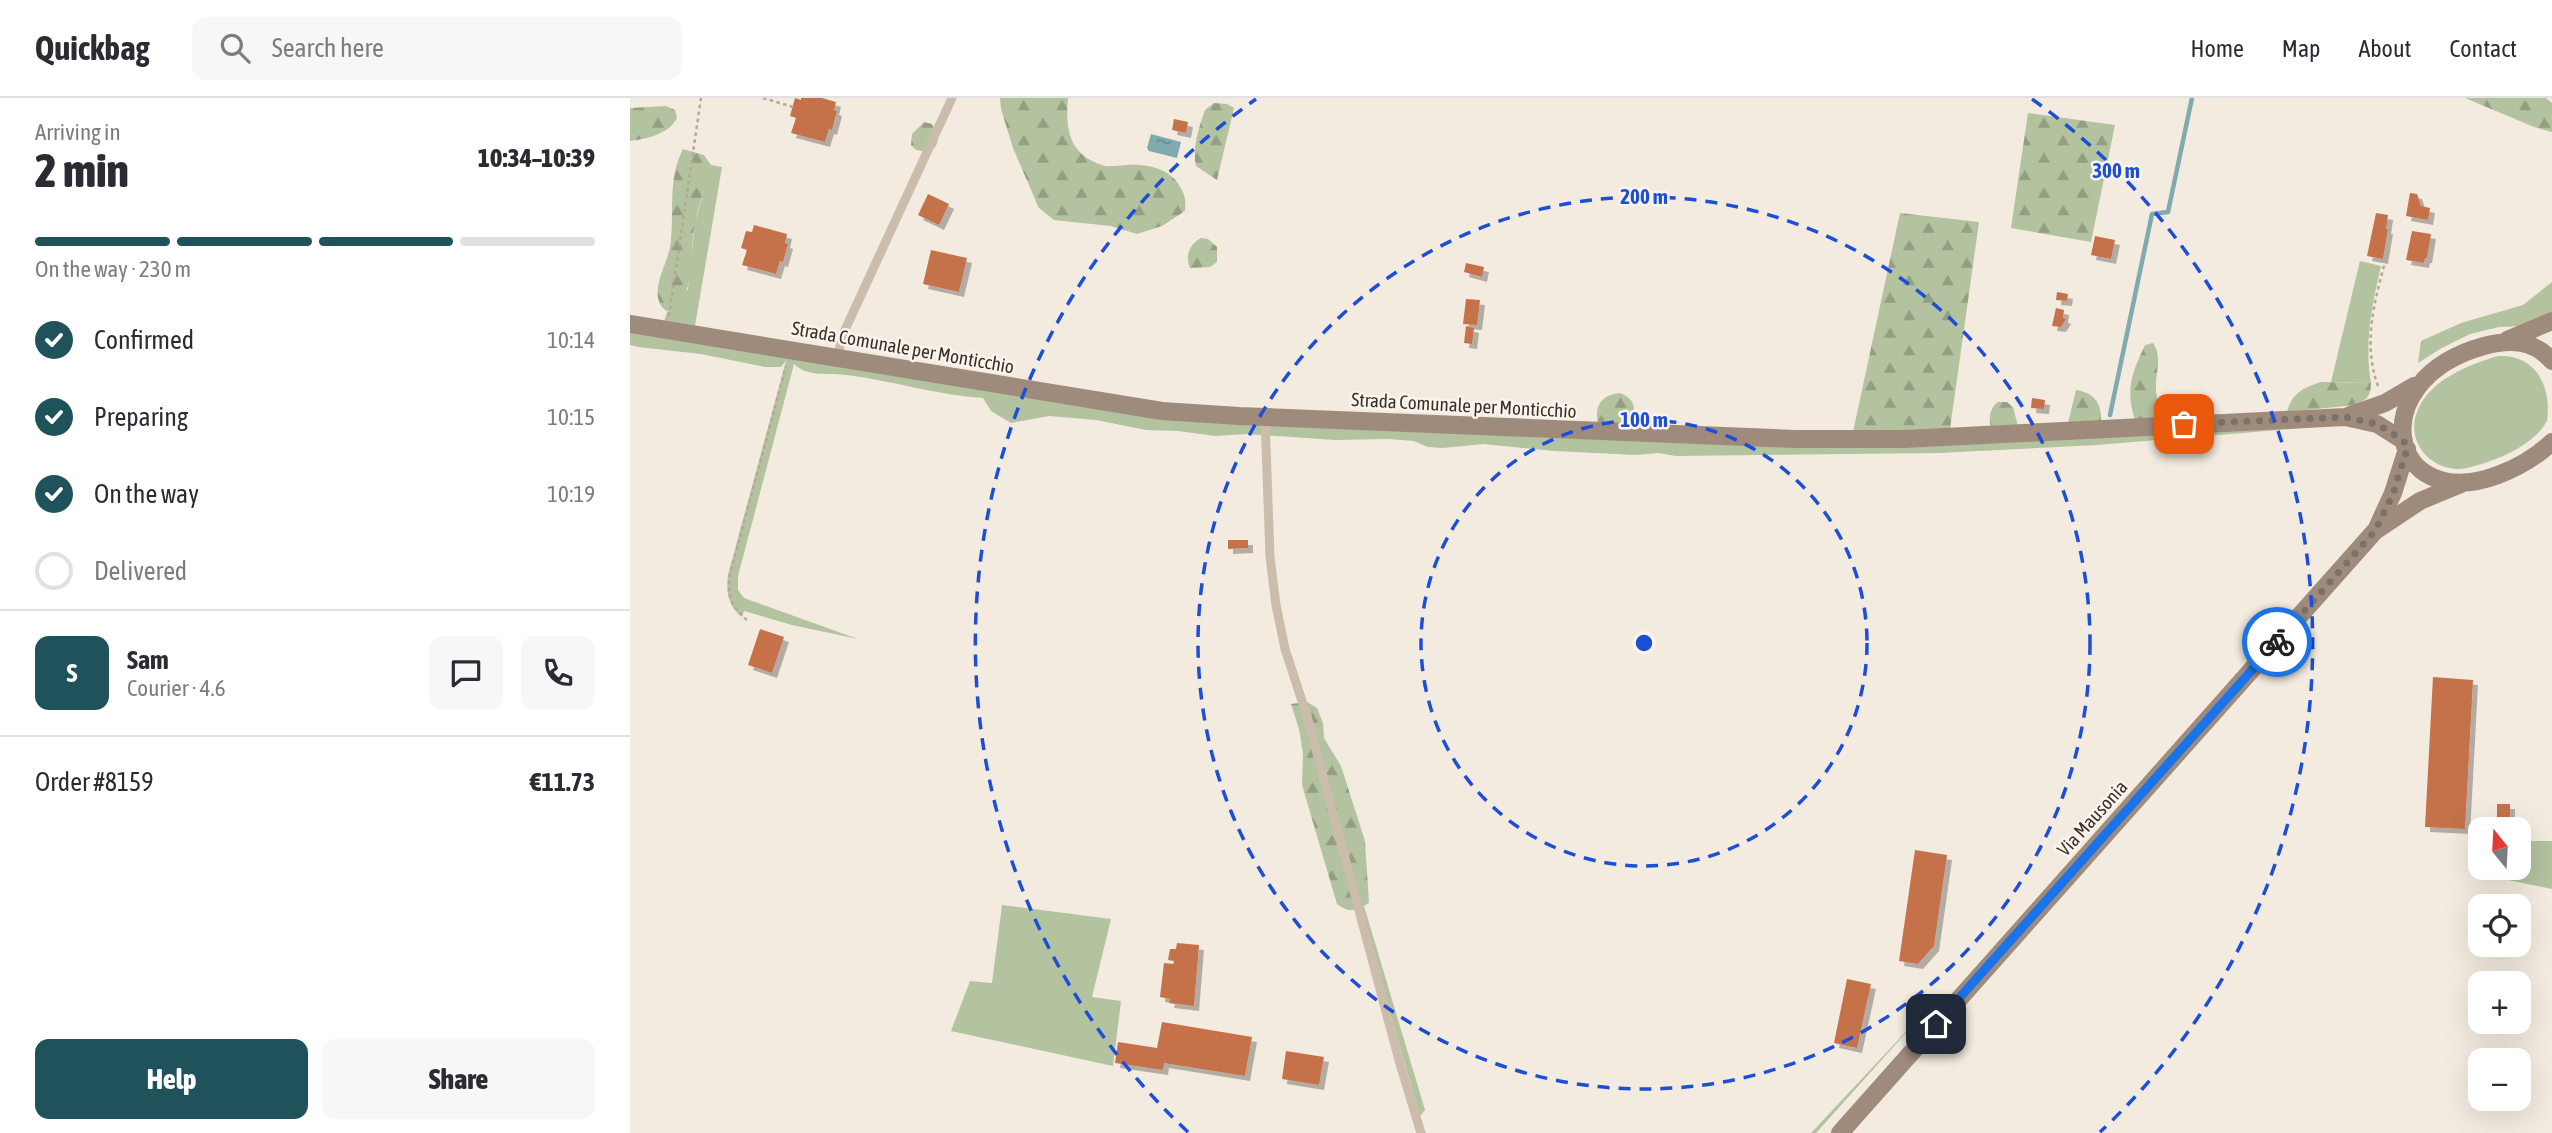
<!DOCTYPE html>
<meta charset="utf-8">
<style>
body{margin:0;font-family:"Asap Condensed",sans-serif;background:#f7f7f7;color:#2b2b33;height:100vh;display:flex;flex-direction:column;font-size:26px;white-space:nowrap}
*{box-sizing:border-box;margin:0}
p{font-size:23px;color:#7c7c81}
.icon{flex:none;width:38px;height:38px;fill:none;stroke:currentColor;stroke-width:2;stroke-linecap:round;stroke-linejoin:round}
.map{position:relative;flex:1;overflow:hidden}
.panel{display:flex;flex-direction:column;background:#fff;width:630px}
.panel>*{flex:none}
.needle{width:46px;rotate:342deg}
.fabs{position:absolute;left:1838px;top:719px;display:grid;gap:14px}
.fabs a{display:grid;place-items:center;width:63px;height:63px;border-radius:14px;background:#fff;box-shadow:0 7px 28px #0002;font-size:35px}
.pin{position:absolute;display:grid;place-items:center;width:60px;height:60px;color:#fff;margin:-30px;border-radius:14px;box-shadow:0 4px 10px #0006}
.courier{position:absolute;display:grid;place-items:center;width:70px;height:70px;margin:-35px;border:5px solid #1a73e8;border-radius:50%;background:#fff;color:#222;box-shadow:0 2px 9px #0007}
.summary em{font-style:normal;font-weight:800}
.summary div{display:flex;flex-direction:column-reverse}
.summary{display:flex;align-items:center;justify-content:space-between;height:119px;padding:0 35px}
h1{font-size:46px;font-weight:800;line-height:52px}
.bar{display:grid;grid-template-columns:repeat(4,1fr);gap:10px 7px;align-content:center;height:84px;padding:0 35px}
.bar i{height:9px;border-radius:5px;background:#e1e1e2}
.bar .current{background:#1f525a}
.bar p{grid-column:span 4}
.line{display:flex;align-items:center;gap:18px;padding:0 35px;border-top:2px solid #e1e1e2}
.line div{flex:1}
.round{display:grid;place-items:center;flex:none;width:74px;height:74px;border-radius:14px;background:#f7f7f7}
ol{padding:0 35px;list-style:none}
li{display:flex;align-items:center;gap:21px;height:77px}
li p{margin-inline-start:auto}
li .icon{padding:7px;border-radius:50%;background:#1f525a;color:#fff;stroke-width:4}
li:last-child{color:#7c7c81}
li i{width:38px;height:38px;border:4px solid #e1e1e2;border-radius:50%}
.primary-button{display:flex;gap:14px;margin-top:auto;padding:14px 35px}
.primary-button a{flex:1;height:80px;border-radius:14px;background:#1f525a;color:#fff;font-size:28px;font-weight:800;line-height:80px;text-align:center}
.primary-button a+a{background:#f7f7f7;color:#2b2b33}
header{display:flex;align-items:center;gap:42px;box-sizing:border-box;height:98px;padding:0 35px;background:#fff;border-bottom:2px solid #e1e1e2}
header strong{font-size:33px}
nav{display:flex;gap:38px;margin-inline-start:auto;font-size:24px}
.search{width:490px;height:63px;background:#f7f7f7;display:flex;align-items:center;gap:18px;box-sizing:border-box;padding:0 24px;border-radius:14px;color:#7c7c81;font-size:26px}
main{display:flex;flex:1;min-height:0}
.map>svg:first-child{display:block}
</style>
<header>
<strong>Quickbag</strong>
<div class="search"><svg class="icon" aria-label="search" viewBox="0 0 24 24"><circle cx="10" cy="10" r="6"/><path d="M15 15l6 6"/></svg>Search here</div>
<nav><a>Home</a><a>Map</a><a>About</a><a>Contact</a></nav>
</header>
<main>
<section class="panel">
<div class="summary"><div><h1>2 min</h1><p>Arriving in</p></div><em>10:34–10:39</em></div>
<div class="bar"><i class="current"></i><i class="current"></i><i class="current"></i><i></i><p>On the way · 230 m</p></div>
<ol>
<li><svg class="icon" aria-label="check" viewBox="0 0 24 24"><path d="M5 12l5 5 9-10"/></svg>Confirmed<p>10:14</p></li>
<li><svg class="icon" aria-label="check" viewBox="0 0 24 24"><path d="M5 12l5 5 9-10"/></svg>Preparing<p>10:15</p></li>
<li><svg class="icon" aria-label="check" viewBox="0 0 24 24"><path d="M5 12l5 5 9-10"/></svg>On the way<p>10:19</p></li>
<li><i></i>Delivered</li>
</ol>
<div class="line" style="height:126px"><b class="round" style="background:#1f525a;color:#fff">S</b><div><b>Sam</b><p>Courier · 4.6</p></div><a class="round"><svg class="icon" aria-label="chat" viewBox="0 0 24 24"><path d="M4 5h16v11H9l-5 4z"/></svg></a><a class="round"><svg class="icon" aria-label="phone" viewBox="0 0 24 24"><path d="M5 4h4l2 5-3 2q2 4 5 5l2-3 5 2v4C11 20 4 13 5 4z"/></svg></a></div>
<div class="line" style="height:91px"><div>Order #8159</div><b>€11.73</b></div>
<div class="primary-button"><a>Help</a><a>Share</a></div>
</section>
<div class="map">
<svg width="1922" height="1035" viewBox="0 0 1922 1035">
<defs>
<pattern id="forest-firs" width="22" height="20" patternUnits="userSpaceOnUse" patternTransform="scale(1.75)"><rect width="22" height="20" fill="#b3c29f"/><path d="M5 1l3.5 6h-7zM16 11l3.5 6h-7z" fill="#939e82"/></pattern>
<pattern id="water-ripples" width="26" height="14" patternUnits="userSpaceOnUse" patternTransform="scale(1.75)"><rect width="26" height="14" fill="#7eaab0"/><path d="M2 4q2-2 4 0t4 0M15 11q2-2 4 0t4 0" fill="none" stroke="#688b8f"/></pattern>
<filter id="shadow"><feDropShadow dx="5" dy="5" stdDeviation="0" flood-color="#0004"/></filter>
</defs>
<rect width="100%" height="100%" fill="#f3ebdf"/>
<!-- green -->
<path fill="#b3c29f" d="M 81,67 L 92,69 L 65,228 L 34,224 L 37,214 L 42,214 L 58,191 L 65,124 Z
M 1730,163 L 1751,168 C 1742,207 1734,244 1741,285 L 1701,284 Z
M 1922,184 L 1922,215 L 1893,228 L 1869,229 L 1840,236 L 1810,251 L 1788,265 L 1791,243 L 1831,225 L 1893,207 Z
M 0,231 L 472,311 L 1085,344 L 1710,327 L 1467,347 L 1309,355 L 1046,358 L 1028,355 L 1006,357 L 925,353 L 853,346 L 813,350 L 798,349 L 784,343 L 758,341 L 705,342 L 617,336 L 585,338 L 548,333 L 516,332 L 466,322 L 419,318 L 381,325 L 361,313 L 353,300 C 307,297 263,283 217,277 C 201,275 176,279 164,266 L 108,478 L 108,492 L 114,500 L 228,541 L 162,527 L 114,513 L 112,519 C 98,508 96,494 98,477 L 156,263 L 151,269 L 135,269 L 71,256 L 8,249 L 0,247 Z
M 1868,258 C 1904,256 1922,286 1917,323 C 1903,348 1867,362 1841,369 C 1808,379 1774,348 1787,314 C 1799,282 1838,267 1868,258 Z
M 1888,743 L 1922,743 L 1922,791 L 1854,777 L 1861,770 L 1888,770 Z
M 372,807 L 481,821 L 462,899 L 491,903 L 483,968 L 321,933 L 340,883 L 362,885 Z
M 734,808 L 795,1012 L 790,1018 L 730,810 Z
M 1301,907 L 1186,1035 L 1181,1035 Z"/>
<!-- forest -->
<path fill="url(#forest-firs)" d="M 370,0 L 438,0 C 435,32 439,58 475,68 C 481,69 490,67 497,67 C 516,66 539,70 549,87 C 555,97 556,101 555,113 L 532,128 L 507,136 L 481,128 L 424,122 L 408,109 L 405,101 L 383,50 L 371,11 Z
M 1835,0 L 1916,0 L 1922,5 L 1922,34 L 1904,29 Z
M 584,5 L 597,6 L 604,10 L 587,82 L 566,68 C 562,50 569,29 575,12 Z
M 36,8 L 45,12 L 47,20 C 39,36 17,41 0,43 L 0,10 Z
M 1398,15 L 1485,27 L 1461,144 L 1381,130 Z
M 294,24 L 302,26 C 309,38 311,45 300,54 L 286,52 L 281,47 L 282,36 Z
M 53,51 L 74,57 L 81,67 C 77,87 68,106 65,126 C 58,158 68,190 42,215 C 34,213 30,208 28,200 C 25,181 40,161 41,142 C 44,110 38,80 53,51 Z
M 1270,115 L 1349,124 L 1320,331 L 1223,334 Z
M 571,140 L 578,141 L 587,149 L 587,164 L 580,169 L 560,170 C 555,157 559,147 571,140 Z
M 1523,245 C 1533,259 1525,274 1526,291 C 1526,301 1531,310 1529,320 L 1505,322 C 1495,291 1502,275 1515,247 Z
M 1691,284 L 1741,285 C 1741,298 1737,302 1725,307 L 1657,314 C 1662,295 1673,290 1691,284 Z
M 1446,292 C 1464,295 1472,305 1471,323 L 1438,325 Z
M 990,295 C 1006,301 1007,313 1000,328 L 968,326 C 964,308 971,297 990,295 Z
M 1368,304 L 1377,304 L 1383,309 L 1388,328 L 1361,329 C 1358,320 1360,310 1368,304 Z
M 677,604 L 687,610 L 693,625 L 694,640 L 711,668 L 735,743 L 739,805 C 726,812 720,816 707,806 L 672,687 L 673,655 L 669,631 L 661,606 Z"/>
<!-- water -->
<path fill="url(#water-ripples)" d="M 521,36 L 551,44 L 547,60 L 519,53 L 517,50 Z"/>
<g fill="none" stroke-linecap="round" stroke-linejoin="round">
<!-- stream -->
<path stroke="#7eaab0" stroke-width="4.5" d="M 1480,317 L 1522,116 L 1538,114 L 1562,0"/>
</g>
<!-- building -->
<path fill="#c5724b" filter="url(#shadow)" d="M 165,0 L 171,2 L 171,0 L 192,0 L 206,4 L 204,12 L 207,13 L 202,32 L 199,31 L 195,44 L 161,35 L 166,20 L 160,18 Z
M 544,21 L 558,24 L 556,35 L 542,32 Z
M 1780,95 L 1787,96 L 1791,108 L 1800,110 L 1798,122 L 1776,118 Z
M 298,96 L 319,106 L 309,127 L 288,117 Z
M 1746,115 L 1758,117 L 1756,131 L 1758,131 L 1753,161 L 1737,158 Z
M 124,127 L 157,136 L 155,145 L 158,146 L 153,164 L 150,163 L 146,176 L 112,167 L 117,152 L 111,150 L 116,133 L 122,134 Z
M 1782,133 L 1801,136 L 1797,160 L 1795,160 L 1794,165 L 1776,162 Z
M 1465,138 L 1485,142 L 1481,161 L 1461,157 Z
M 301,152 L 337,160 L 329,194 L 293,186 Z
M 836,165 L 854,169 L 852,179 L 834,174 Z
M 1427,194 L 1438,196 L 1437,203 L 1426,202 Z
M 836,201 L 850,202 L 847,227 L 833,226 Z
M 1426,210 L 1434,212 L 1433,220 L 1436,221 L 1431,229 L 1422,228 Z
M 836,228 L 844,230 L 842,246 L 834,245 Z
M 1402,300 L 1415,302 L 1414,311 L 1401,310 Z
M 598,442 L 618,442 L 618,450 L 598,451 Z
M 130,531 L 154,539 L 142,575 L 118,567 Z
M 1803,579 L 1843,582 L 1835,731 L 1795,729 Z
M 1867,706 L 1880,706 L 1880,730 L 1867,730 Z
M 1285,752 L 1317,757 L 1304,848 L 1288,866 L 1269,863 Z
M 547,845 L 569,847 L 564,908 L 539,905 L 540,901 L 530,899 L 534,865 L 544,866 L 544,863 L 538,862 L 540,851 L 546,851 Z
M 1217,881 L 1241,886 L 1227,950 L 1204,945 Z
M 532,924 L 622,939 L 615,978 L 534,965 L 533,972 L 485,965 L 488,944 L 527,950 Z
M 656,953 L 694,959 L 689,987 L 652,981 Z"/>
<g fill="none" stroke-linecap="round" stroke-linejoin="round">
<!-- path -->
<path stroke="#b7a695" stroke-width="2.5" stroke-dasharray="3.5 3.5" stroke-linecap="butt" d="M 133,0 L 163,9
M 39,218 L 71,0
M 1748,288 C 1732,245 1745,202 1756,160
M 117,522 C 100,507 97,498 100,476 L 156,268"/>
<!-- lane -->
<path stroke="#cbbcab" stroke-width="9" d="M 207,259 L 214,234 L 322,0
M 635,319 L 640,459 L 646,507 L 655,551 L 677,618 L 770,966 L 791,1035"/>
<!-- secondary -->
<path stroke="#9f8b7c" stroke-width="18" d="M 0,226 L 532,313 L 609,318 L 1165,341 L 1274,341 L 1715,319 L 1747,326 L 1774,343
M 1877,242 L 1922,223
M 1922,263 C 1904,242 1880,241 1854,248 C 1730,282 1758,418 1868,377 C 1889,369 1906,359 1922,344
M 1718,318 L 1755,305 L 1784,288
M 1747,430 L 1763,395 L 1777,351
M 1210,1035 L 1745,433 L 1790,403 L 1831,386"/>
</g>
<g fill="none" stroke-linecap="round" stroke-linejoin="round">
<!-- done -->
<path stroke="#7a7169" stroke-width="7" stroke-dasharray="0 12.6" d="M 1554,326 L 1715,319 L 1747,326 L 1774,343 L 1777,351 L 1774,361 L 1763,396 L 1745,433 L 1647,544"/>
<!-- route -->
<path stroke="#1a73e8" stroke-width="9" d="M 1306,926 L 1647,544"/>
</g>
<!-- distance rings -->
<g fill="none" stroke="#1d4ed8" stroke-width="3.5" stroke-dasharray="12 9">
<circle cx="1014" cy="545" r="223"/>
<circle cx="1014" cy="545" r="446"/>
<path d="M558 1034A668 668 0 0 1 626 1M1402 1A668 668 0 0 1 1470 1034"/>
</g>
<g text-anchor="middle" stroke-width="5" stroke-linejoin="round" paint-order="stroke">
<!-- street labels -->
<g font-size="19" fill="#39302a" stroke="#faf5ec">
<text transform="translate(273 249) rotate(10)" y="7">Strada Comunale per Monticchio</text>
<text transform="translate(834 307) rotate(3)" y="7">Strada Comunale per Monticchio</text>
<text transform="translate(1462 720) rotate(-48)" y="7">Via Mausonia</text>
</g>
</g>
<circle cx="1014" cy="545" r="10" fill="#1d4ed8" stroke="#faf5ec" stroke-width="3.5"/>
<g font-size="21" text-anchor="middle" font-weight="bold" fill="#1d4ed8" stroke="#faf5ec" stroke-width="5" stroke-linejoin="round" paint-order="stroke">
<text x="1486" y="80">300 m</text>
<text x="1014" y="106">200 m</text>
<text x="1014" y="329">100 m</text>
</g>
</svg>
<div class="fabs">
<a><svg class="needle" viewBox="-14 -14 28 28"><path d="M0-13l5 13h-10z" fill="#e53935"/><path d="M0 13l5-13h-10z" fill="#7c7c81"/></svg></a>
<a><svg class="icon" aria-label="locate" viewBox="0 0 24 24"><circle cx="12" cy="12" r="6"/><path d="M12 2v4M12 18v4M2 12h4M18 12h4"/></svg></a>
<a>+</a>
<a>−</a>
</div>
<div class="pin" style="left:1554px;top:326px;background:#ea580c"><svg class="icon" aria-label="bag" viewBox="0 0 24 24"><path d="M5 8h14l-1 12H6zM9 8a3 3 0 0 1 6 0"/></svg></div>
<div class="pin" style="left:1306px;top:926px;background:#1f2937"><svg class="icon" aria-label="home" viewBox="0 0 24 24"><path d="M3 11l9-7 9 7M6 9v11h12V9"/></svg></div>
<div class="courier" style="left:1647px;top:544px"><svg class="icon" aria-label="bike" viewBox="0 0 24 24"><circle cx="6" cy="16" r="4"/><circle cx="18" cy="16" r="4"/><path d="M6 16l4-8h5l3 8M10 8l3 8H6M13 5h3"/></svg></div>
</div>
</main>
